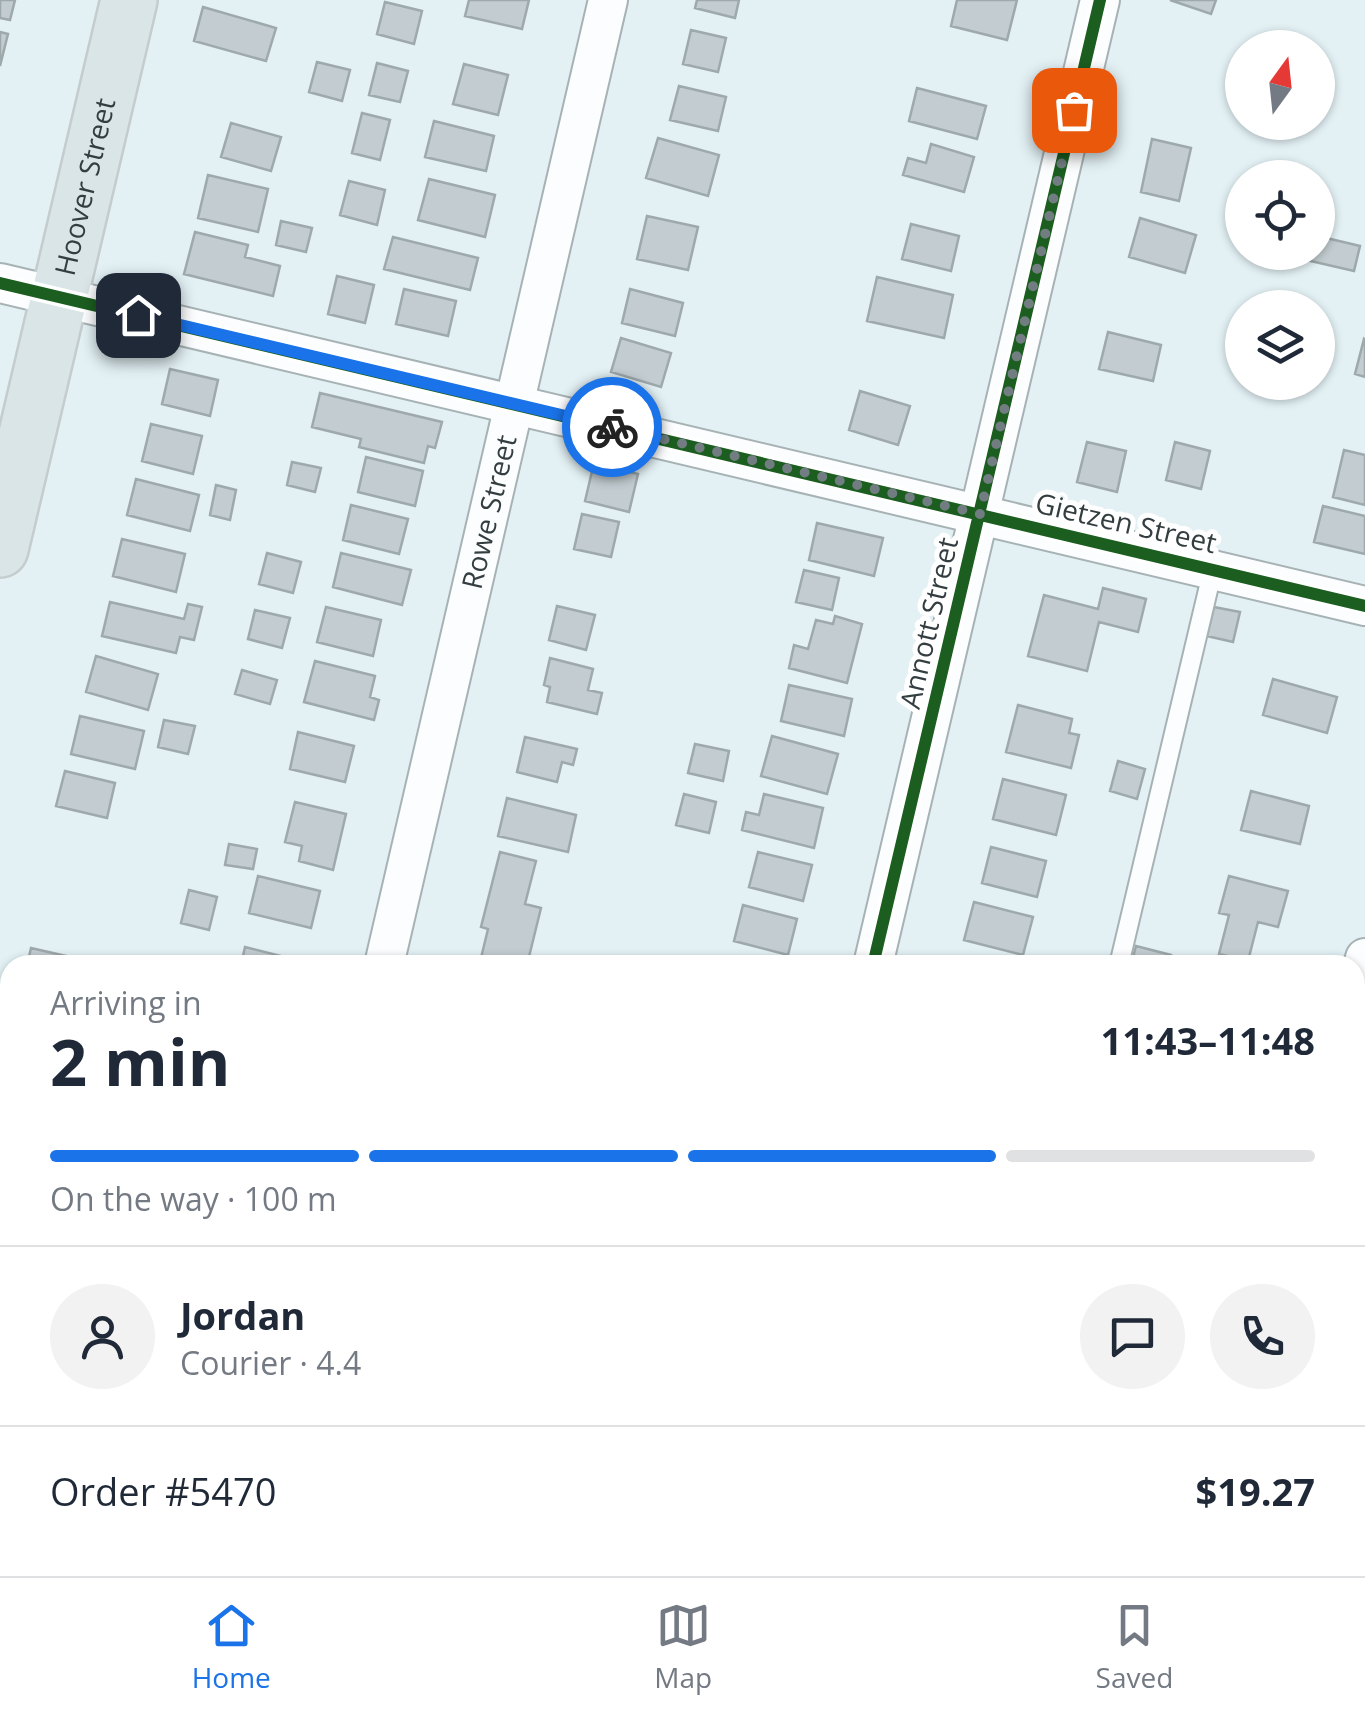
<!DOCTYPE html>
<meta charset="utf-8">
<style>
body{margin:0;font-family:"Open Sans",sans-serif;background:#f2f2f3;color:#1f2937;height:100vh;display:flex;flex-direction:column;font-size:38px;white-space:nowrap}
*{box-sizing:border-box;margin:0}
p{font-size:32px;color:#747a83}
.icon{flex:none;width:55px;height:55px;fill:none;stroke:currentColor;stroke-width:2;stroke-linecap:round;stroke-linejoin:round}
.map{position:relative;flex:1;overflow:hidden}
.drawer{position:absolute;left:0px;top:955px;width:1365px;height:622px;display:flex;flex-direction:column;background:#fff;border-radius:30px 30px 0 0;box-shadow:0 2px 8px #0004}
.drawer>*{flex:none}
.needle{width:65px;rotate:15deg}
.controls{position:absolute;left:1225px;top:30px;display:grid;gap:20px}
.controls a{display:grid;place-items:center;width:110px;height:110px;border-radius:50%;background:#fff;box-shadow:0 2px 8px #0004;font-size:50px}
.pin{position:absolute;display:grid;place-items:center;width:85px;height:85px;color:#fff;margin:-42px;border-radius:20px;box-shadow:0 5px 15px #0006}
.courier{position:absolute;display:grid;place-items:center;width:100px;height:100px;margin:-50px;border:8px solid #1a73e8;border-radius:50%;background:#fff;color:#222;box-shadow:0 2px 12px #0007}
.head em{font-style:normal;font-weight:700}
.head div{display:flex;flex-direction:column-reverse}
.head{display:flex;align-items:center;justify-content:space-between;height:170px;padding:0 50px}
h1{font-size:65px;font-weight:700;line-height:75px}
.bar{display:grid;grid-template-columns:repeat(4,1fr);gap:15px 10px;align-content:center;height:120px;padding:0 50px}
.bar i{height:12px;border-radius:8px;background:#e0e1e3}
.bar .current{background:#1a73e8}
.bar p{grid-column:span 4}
.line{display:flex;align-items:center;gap:25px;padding:0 50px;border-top:2px solid #e0e1e3}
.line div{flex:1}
.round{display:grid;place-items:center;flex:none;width:105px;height:105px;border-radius:52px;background:#f2f2f3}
.menu{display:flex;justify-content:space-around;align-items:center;height:140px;border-top:2px solid #e0e1e3;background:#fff;font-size:28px;color:#747a83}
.menu a{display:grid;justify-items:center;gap:5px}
.menu .current{color:#1a73e8}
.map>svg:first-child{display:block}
</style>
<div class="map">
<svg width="1365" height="1576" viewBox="0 0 1365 1576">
<rect width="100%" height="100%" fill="#e3f1f5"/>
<!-- building -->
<path fill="#c3cdd1" stroke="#9ea9ac" stroke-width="2.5" d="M 0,0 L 15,0 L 10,20 L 0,18 Z
M 469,0 L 529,0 L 522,29 L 465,16 Z
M 697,0 L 739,0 L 735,18 L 695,8 Z
M 957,0 L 1017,0 L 1007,40 L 951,26 Z
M 1170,0 L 1216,0 L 1211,14 Z
M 385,2 L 422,11 L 414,44 L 377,34 Z
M 203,7 L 276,28 L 266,61 L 194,41 Z
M 691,30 L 726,38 L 718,72 L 683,64 Z
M 0,32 L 8,34 L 0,66 Z
M 317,62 L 350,70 L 342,101 L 309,92 Z
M 377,63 L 408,71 L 400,102 L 369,95 Z
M 464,64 L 508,75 L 498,115 L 453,104 Z
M 679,86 L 726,97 L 718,131 L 670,120 Z
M 917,88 L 986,106 L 977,139 L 909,121 Z
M 362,113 L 390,120 L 380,160 L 352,153 Z
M 434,121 L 494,136 L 486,171 L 425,157 Z
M 231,123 L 281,137 L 271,171 L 221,157 Z
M 658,138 L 719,155 L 708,196 L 646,178 Z
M 1152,139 L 1191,148 L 1179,201 L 1141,192 Z
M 931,144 L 974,157 L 964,192 L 903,175 L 908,158 L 926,163 Z
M 208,175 L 268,189 L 258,232 L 198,218 Z
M 429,179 L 495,195 L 485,237 L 418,220 Z
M 349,181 L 385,190 L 377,225 L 340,215 Z
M 647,216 L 698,227 L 688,270 L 637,259 Z
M 1140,218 L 1196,235 L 1185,273 L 1129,257 Z
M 281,221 L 312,228 L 306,252 L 276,245 Z
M 911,224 L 959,236 L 951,271 L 902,259 Z
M 195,232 L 248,245 L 245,257 L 280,266 L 273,296 L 184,274 Z
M 1318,236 L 1360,246 L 1354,271 L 1302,259 L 1303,252 L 1318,252 Z
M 393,237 L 478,258 L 470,290 L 384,269 Z
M 337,276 L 374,285 L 365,323 L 328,314 Z
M 877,277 L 953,295 L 944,338 L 867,321 Z
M 404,289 L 456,301 L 448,336 L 396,324 Z
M 630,289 L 683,303 L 675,336 L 622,323 Z
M 1108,332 L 1161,345 L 1153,381 L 1099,369 Z
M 621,338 L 671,353 L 661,387 L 611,372 Z
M 1364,339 L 1365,340 L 1365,377 L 1355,374 Z
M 170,369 L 218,380 L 210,416 L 162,404 Z
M 860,391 L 910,406 L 898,445 L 849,430 Z
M 320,393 L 442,422 L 435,448 L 428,446 L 424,463 L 359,447 L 361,439 L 312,427 Z
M 151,424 L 202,436 L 193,474 L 142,461 Z
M 1087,442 L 1126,451 L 1117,492 L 1077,482 Z
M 1175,442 L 1210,451 L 1201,489 L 1166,480 Z
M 1344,450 L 1365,455 L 1365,505 L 1333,497 Z
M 366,457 L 423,471 L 415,506 L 358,492 Z
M 292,462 L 321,468 L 315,492 L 287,485 Z
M 594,463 L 638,474 L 629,512 L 585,501 Z
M 136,479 L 199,495 L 190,531 L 127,515 Z
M 216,485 L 236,490 L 230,520 L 210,515 Z
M 351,505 L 408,519 L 399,554 L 343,540 Z
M 1323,506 L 1365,516 L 1365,554 L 1314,542 Z
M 582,514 L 619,522 L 611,557 L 574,549 Z
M 817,523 L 883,538 L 874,576 L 809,560 Z
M 122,539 L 185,554 L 176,592 L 113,576 Z
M 267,553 L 301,562 L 293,593 L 259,584 Z
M 341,553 L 411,570 L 402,605 L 333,587 Z
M 804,570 L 839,578 L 832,610 L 796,602 Z
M 1103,588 L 1146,599 L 1138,632 L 1099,622 L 1087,671 L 1028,656 L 1044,595 L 1098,609 Z
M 110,602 L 184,619 L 188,604 L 202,607 L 194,640 L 180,637 L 176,653 L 102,636 Z
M 557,606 L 595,615 L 586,650 L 549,640 Z
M 326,607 L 381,620 L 373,656 L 317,642 Z
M 1214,607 L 1240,612 L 1233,642 L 1207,636 Z
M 255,610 L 290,618 L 282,648 L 248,639 Z
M 835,616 L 862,624 L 847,683 L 789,668 L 794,645 L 808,649 L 816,620 L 833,624 Z
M 96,656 L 158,674 L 148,710 L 86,692 Z
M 550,658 L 593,669 L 588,690 L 602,693 L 597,714 L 547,702 L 550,687 L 544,685 Z
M 315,661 L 375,676 L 370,697 L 379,700 L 374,720 L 304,702 Z
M 242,670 L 277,680 L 270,704 L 235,694 Z
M 1273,679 L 1337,697 L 1327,733 L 1263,715 Z
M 789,685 L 852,699 L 844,736 L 781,721 Z
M 1018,705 L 1072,719 L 1069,733 L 1079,735 L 1071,768 L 1006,752 Z
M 80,716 L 144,731 L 135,769 L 71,754 Z
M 164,720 L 195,726 L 188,754 L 158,747 Z
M 298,732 L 354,746 L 345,782 L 290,769 Z
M 772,736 L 838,754 L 827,794 L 761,776 Z
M 525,737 L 577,749 L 573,765 L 562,762 L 557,782 L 517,772 Z
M 695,744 L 729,751 L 723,781 L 688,773 Z
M 1118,761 L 1145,769 L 1137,799 L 1110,791 Z
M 65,771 L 115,783 L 107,818 L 56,806 Z
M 1003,779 L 1066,795 L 1056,835 L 993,819 Z
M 1251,791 L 1309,806 L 1300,844 L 1241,830 Z
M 684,794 L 716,802 L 709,833 L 676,825 Z
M 764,794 L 823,808 L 814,848 L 742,830 L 746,812 L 759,815 Z
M 507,798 L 576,815 L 568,852 L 498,836 Z
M 295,802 L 346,814 L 333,870 L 299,861 L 302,846 L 285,842 Z
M 229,844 L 257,849 L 253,869 L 225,865 Z
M 991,847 L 1046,861 L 1037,897 L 982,883 Z
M 500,852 L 536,861 L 525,904 L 541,908 L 527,965 L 480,962 L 488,929 L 481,927 Z
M 758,852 L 812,865 L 803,901 L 749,887 Z
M 258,876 L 320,891 L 311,928 L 249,913 Z
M 1229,876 L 1288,891 L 1278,927 L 1258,922 L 1248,961 L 1219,954 L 1229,915 L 1219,913 Z
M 189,890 L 217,897 L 209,930 L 181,923 Z
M 974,902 L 1033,917 L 1023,955 L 964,940 Z
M 743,905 L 797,919 L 788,955 L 734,941 Z
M 1136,946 L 1171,955 L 1169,965 L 1131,965 Z
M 245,947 L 309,963 L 308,965 L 241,965 Z
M 31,948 L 88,961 L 87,965 L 27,965 Z
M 959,958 L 989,965 L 957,965 Z
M 4,1048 L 10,1049 L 10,1089 L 0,1086 Z
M 0,1171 L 10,1173 L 10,1213 L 0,1211 Z
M 0,1227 L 10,1230 L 7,1269 L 0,1267 Z
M 0,1287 L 7,1288 L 0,1317 Z
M 1358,1336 L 1365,1338 L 1365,1376 L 1355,1374 Z
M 1355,1440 L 1365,1443 L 1365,1483 L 1355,1480 Z
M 0,1490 L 10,1492 L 7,1518 L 0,1516 Z
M 1355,1495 L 1365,1497 L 1365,1539 L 1355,1537 Z
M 102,1568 L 162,1568 L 160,1576 L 100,1576 Z
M 360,1568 L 399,1568 L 397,1576 L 358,1576 Z
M 604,1568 L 646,1568 L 644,1576 Z
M 924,1568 L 949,1568 L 960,1570 L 958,1576 L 922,1576 Z
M 993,1568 L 1011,1568 L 1023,1570 L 1022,1576 L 991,1576 Z
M 1086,1568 L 1125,1568 L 1123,1576 Z"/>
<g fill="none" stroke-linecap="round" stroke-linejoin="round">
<defs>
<path id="lane" d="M 1119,965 L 1213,569
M 974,1576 L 976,1568"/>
<g id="street">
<path d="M 0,283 L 1365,606"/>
<path id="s1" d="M 384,965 L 608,0"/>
<path d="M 873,965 L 1100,0"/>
<path d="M 1355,1001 L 1365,958"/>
<path d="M 0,1131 L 10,1134"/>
<path d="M 242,1576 L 244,1568"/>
<path d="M 729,1576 L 731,1568"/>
<path d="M 1220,1576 L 1222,1568"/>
</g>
<g id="primary">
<path id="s2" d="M 0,549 L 129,0"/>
</g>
</defs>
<!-- lane casing -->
<use href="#lane" stroke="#a7b2b5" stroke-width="22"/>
<!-- street casing -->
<use href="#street" stroke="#a7b2b5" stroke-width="42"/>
<!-- primary casing -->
<use href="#primary" stroke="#c4ccce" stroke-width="60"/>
<!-- lane -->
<use href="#lane" stroke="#fbfdfe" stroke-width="18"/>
<!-- street -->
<use href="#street" stroke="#fbfdfe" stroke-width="38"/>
<!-- primary -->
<use href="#primary" stroke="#dae5e7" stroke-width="55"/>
<defs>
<path id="cycleway" d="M 0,283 L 1365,606
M 873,965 L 1100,0"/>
</defs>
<!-- cycleway casing -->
<use href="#cycleway" stroke="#fff" stroke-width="19"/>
<!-- cycleway -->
<use href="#cycleway" stroke="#1b5e20" stroke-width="12"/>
</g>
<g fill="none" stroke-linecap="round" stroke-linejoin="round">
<!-- done -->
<path stroke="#717d80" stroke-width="10" stroke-dasharray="0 18" d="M 612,427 L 980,514 L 1074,110"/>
<!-- route -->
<path stroke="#1a73e8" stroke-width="12" d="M 138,315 L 612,427"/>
</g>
<g text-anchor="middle" stroke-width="10" stroke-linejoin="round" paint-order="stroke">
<!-- street labels -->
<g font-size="28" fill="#343e41" stroke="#fff">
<text dy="10" stroke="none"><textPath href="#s2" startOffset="372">Hoover Street</textPath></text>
<text dy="10" stroke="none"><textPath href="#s1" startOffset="465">Rowe Street</textPath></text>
<text transform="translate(1126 523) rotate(13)" y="10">Gietzen Street</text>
<text transform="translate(929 623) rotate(-77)" y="10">Annott Street</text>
</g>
</g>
</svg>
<div class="controls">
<a><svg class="needle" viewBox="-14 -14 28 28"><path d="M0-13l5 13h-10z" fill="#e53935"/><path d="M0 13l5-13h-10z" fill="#747a83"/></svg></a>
<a><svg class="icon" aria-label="locate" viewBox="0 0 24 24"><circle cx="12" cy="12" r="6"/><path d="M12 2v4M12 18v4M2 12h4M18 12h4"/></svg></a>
<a><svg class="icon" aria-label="layers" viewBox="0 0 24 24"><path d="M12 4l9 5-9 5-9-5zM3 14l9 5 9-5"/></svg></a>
</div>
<div class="pin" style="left:1074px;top:110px;background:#ea580c"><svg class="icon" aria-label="bag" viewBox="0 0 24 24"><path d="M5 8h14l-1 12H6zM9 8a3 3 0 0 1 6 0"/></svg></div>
<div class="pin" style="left:138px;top:315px;background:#1f2937"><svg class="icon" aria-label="home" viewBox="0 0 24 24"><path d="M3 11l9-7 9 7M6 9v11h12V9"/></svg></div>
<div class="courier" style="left:612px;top:427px"><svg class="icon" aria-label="bike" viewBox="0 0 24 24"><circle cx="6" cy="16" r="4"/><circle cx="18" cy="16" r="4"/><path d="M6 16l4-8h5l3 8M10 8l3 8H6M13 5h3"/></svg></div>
<section class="drawer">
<div class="head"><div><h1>2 min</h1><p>Arriving in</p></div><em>11:43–11:48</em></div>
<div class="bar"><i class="current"></i><i class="current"></i><i class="current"></i><i></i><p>On the way · 100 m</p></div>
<div class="line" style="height:180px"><a class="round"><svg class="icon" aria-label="person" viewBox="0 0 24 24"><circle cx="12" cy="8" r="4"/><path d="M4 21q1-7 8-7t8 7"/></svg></a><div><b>Jordan</b><p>Courier · 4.4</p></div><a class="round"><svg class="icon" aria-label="chat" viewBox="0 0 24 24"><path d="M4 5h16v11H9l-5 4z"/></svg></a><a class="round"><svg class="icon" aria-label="phone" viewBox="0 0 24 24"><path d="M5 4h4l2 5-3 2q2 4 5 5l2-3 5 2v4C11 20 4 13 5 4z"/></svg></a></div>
<div class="line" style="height:130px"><div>Order #5470</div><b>$19.27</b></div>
</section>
</div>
<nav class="menu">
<a class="current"><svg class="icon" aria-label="home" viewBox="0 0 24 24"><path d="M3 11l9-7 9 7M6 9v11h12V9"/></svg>Home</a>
<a><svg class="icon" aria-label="map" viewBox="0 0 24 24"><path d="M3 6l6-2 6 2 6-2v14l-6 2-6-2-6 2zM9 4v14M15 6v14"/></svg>Map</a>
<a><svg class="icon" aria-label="saved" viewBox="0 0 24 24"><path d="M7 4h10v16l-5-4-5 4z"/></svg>Saved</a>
</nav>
